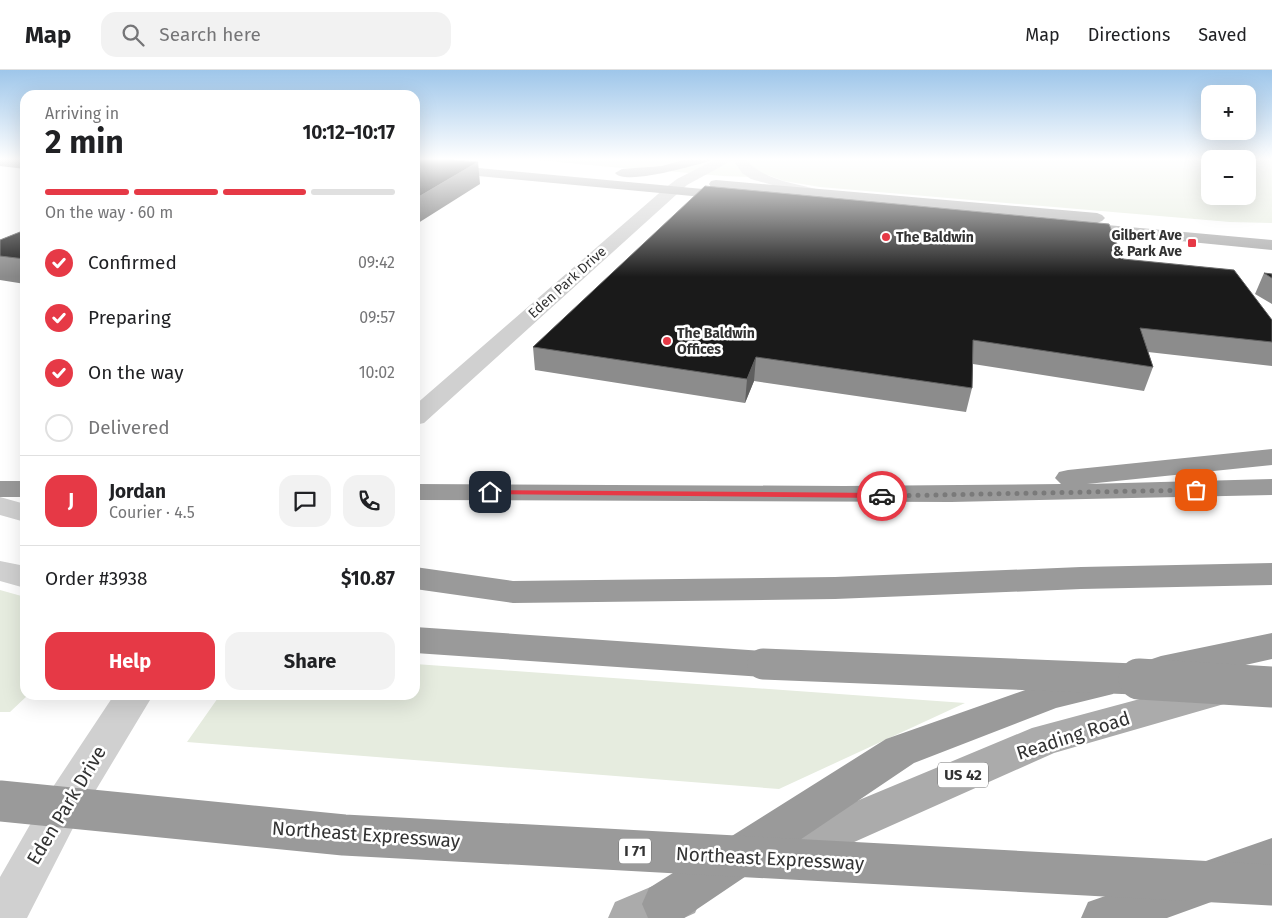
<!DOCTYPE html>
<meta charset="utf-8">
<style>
body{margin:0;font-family:"Fira Sans",sans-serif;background:#f2f2f2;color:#202124;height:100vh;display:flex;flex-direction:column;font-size:19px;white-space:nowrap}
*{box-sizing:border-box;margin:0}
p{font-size:16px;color:#757577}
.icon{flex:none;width:28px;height:28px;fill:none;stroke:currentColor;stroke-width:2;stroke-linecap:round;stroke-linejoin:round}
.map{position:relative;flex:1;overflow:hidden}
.drawer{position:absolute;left:20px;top:20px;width:400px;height:610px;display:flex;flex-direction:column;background:#fff;border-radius:15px;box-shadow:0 5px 20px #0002}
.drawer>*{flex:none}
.tools{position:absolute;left:1201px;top:15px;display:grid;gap:10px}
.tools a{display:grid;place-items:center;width:55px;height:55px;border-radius:10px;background:#fff;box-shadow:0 5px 20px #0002;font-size:25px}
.pin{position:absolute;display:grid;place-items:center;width:42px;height:42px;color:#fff;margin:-21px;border-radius:10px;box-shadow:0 2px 8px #0006}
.courier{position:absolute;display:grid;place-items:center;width:50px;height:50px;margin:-25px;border:4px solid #e63946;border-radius:50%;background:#fff;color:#222;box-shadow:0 1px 6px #0007}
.head em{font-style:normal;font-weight:700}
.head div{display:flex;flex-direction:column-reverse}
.head{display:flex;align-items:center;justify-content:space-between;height:85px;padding:0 25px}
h1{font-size:32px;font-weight:700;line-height:38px}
.bar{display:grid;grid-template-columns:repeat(4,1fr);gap:8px 5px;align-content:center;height:60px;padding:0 25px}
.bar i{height:6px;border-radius:4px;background:#e0e0e0}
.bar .on{background:#e63946}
.bar p{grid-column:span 4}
.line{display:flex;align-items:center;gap:12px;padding:0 25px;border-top:1px solid #e0e0e0}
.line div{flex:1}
.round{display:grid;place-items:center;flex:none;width:52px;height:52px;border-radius:15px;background:#f2f2f2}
ol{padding:0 25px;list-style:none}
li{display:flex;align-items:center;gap:15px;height:55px}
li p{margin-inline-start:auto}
li .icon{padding:5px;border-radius:50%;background:#e63946;color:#fff;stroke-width:4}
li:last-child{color:#757577}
li i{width:28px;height:28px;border:2px solid #e0e0e0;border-radius:50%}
.button{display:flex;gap:10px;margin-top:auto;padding:10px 25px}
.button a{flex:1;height:58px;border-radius:15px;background:#e63946;color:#fff;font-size:20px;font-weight:700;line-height:58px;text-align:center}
.button a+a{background:#f2f2f2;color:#202124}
header{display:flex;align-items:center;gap:30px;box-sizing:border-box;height:70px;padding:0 25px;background:#fff;border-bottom:1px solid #e0e0e0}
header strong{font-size:24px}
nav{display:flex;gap:28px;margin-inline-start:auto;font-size:18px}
.search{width:350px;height:45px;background:#f2f2f2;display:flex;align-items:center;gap:12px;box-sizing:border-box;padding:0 18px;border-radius:15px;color:#757577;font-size:19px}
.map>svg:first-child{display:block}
</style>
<header>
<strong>Map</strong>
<div class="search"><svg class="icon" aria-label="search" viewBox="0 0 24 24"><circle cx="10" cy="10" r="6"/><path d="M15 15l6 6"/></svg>Search here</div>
<nav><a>Map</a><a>Directions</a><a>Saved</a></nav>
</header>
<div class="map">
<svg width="1272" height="848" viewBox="0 0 1272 848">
<rect width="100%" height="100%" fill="#fff"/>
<!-- green -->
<path fill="#e6ecdf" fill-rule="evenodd" d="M 515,88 L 1272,88 L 1272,153 L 1230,152 L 820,117 L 784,111 L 768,105 L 750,107 L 723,106 L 667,101 L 655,96 L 633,99 ZM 1210,89 L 1248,89 L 1248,126 L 1210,126 Z
M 0,520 L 25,527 L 25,625 L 28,625 L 10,642 L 0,642 Z
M 415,594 L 965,633 L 779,719 L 187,672 L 220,625 L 415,625 Z"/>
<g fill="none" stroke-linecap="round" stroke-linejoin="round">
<!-- minor -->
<path fill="#d0d0d0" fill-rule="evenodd" d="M 718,88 L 745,88 C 761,110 795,113 820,120 L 822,123 L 820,126 L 815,127 L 751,109 L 742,103 L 733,90 L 687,115 L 424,353 L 415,355 L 415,335 L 665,118 L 677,109 Z
M 0,427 L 25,434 L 25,452 L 0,445 Z
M 0,491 L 25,496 L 25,518 L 0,511 Z
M 114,625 L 153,625 L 73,758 L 27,848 L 0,848 L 0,807 L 43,732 Z"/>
<!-- major -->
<path fill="#ababab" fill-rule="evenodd" d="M 691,88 L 712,88 L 710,91 C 695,95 626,116 615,103 L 622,99 L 662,96 Z
M 415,92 L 735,122 L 740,123 L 742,126 L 740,129 L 735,130 L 415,100 Z
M 716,110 L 1097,143 L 1102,145 L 1105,148 L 1102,151 L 1097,153 L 711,117 L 709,114 L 711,111 Z
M 1074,152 L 1272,170 L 1272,180 L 1068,160 L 1066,157 L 1068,154 Z
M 1218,608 L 1231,612 L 1236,622 L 1231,632 L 1054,683 L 778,806 L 763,800 L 756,785 L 763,770 L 1032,658 Z
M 679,805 L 695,811 L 702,827 L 695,843 L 684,848 L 608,848 L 615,832 Z"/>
<!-- highway -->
<path fill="#9a9a9a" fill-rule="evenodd" d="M 1272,379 L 1272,395 L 1087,414 L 1272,409 L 1272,425 L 951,432 L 415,430 L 415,414 L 844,416 L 1061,414 L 1055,408 L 1059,402 L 1068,400 Z
M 0,411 L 25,411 L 25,427 L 0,427 Z
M 1272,493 L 1272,515 L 1081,519 L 835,529 L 513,533 L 415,519 L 415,497 L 513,511 L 835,507 L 1081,497 Z
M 415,557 L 763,581 L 775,585 L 780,594 L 775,603 L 763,607 L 415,583 Z
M 1272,563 L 1272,589 L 1161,614 L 1149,610 L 1143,600 L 1149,590 L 1161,586 Z
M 1100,600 L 1113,604 L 1118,614 L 1113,624 L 1056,638 L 914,693 L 684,848 L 648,848 L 642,834 L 649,818 L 886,669 L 1051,611 Z
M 1272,768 L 1272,810 L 1167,848 L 1081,848 L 1088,832 Z"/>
<!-- highway-bridge-far1 -->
<path stroke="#9a9a9a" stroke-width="31" d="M 763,594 L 1160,610"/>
<!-- highway-bridge -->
<path stroke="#9a9a9a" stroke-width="41" d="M 1139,609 L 1272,617
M 0,731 L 344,765 L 1272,815"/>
</g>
<!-- wall -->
<path fill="#8c8c8c" d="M 0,88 L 25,88 L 25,99 L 0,96 Z
M 25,160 L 25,214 L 0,210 L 0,170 Z
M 1123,189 L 1272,250 L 1272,296 L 1148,282 L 1153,297 L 1144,321 L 973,294 L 972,318 L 966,342 L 754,311 L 745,333 L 535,300 L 533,277 Z
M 1264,203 L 1272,204 L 1272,234 L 1255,224 Z"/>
<!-- shaded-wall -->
<path fill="#5f5f5f" d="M 478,92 L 480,114 L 415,155 L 415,129 Z
M 756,287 L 754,311 L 745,333 L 747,309 Z"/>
<!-- building -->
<path fill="#1a1a1a" stroke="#5f5f5f" d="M 415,88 L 432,88 L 478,92 L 415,129 Z
M 705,116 L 1109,154 L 1123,189 L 1234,200 L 1272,250 L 1272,272 L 1140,258 L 1153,297 L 973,270 L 972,318 L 756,287 L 747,309 L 533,277 Z
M 25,160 L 25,189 L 0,186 L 0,170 Z
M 1264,203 L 1272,204 L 1272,208 Z"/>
<!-- sky -->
<linearGradient id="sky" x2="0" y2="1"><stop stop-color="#9ec6ea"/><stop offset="0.43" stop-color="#fff"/><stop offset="1" stop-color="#fff" stop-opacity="0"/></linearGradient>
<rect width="1272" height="207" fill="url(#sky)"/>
<!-- route -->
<path fill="#e63946" d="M 490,420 L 882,423 L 886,426 L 882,428 L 488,424 L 486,422 Z"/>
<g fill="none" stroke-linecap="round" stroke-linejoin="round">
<!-- done -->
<path stroke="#7a7a7a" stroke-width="5" stroke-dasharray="0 9" d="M 882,426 L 1196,420"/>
</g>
<!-- markers -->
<g fill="#e63946" stroke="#fff" stroke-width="2">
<circle cx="886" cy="167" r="5"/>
<rect x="1187" y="168" width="10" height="10" rx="2.5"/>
<circle cx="667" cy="271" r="5"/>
</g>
<g text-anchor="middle" stroke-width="5" stroke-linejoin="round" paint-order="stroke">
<!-- far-poi labels -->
<g font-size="14" font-weight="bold" fill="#333" stroke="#fff" text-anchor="start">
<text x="1182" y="170" text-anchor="end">Gilbert Ave<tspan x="1182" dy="16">&amp; Park Ave</tspan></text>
<text x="896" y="172">The Baldwin</text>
<text x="677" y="268">The Baldwin<tspan x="677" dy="16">Offices</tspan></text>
</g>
<!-- far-street labels -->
<g font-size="14" fill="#333" stroke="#fff">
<text transform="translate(567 212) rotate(-42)" y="5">Eden Park Drive</text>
</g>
<!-- shield labels -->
<g fill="#fff" stroke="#707070" stroke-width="1">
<rect x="938" y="692.5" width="50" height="25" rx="4"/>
<rect x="619" y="768.5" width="32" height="25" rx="4"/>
</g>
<g font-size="15" font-weight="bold" fill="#333">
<text x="963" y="710">US 42</text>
<text x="635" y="786">I 71</text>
</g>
<!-- near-street labels -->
<g font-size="19" fill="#333" stroke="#fff">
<text transform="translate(1073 665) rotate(-18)" y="7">Reading Road</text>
<text transform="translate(66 735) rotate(-59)" y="7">Eden Park Drive</text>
<text transform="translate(366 764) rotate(4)" y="7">Northeast Expressway</text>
<text transform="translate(770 788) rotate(3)" y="7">Northeast Expressway</text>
</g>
</g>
</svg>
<div class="tools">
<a>+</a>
<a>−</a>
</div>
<div class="pin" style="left:1196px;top:420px;background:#ea580c"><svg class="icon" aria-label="bag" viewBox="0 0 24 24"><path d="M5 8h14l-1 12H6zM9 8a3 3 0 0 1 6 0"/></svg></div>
<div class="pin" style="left:490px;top:422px;background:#1f2937"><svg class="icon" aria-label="home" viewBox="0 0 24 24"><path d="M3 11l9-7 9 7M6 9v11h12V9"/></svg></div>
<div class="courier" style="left:882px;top:426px"><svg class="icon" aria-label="car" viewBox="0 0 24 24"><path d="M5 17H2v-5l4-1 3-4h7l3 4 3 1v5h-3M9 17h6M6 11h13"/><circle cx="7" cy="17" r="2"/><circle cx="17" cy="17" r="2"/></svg></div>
<section class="drawer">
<div class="head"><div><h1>2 min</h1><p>Arriving in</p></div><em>10:12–10:17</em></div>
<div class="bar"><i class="on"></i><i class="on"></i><i class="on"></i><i></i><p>On the way · 60 m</p></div>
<ol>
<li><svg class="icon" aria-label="check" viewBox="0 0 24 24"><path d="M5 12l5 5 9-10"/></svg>Confirmed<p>09:42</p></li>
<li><svg class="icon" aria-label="check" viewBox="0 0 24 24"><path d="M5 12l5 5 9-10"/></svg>Preparing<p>09:57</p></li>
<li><svg class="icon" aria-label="check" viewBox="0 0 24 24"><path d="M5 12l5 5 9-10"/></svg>On the way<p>10:02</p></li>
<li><i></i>Delivered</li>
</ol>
<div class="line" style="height:90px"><b class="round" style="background:#e63946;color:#fff">J</b><div><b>Jordan</b><p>Courier · 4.5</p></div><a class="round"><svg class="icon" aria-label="chat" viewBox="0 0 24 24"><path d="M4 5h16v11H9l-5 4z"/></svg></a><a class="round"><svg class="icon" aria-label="phone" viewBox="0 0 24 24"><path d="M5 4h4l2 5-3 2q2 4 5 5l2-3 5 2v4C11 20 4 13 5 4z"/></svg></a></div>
<div class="line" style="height:65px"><div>Order #3938</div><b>$10.87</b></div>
<div class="button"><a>Help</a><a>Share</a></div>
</section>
</div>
